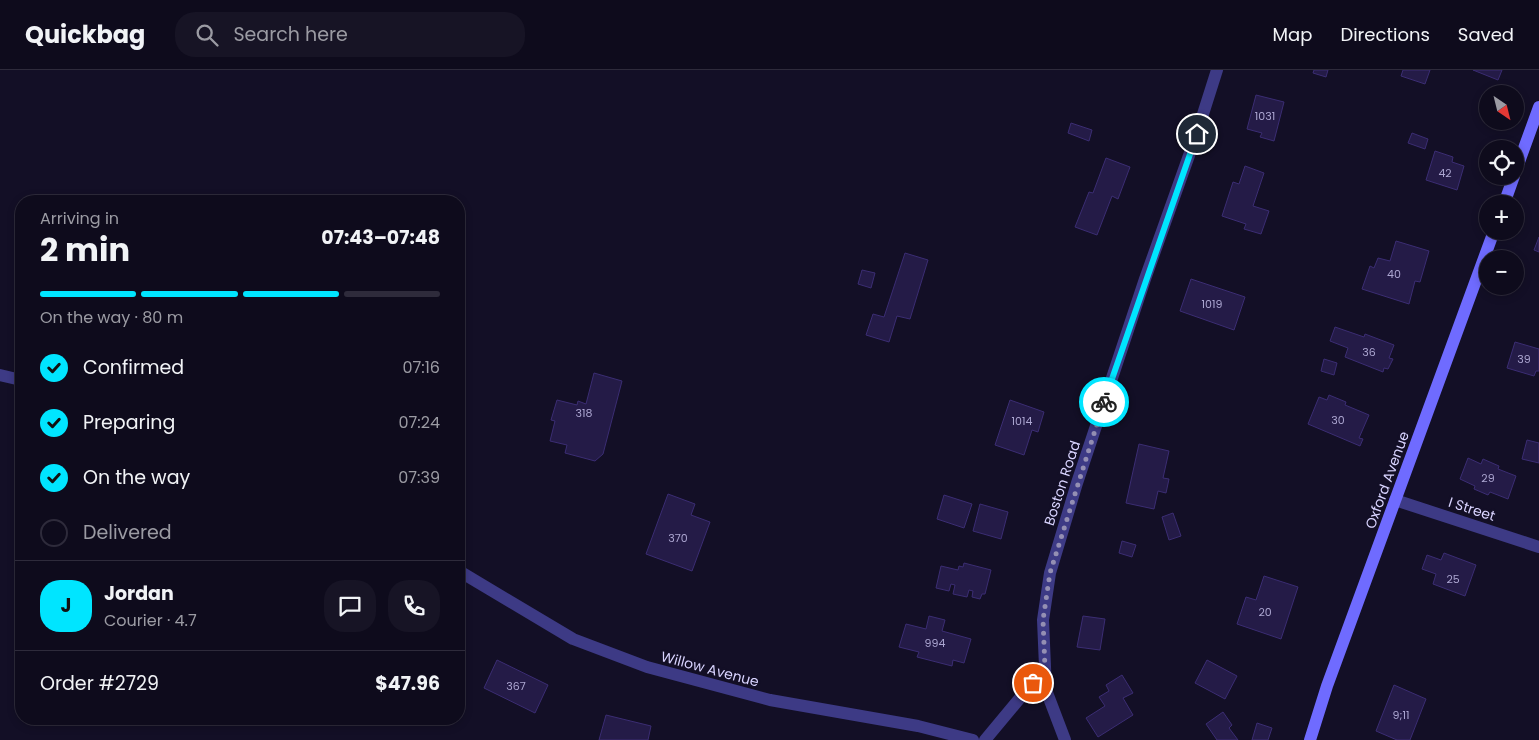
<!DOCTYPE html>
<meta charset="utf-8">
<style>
body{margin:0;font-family:Poppins,sans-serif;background:#171425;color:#f1f3f6;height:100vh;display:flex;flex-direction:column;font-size:19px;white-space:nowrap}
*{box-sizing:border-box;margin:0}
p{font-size:16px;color:#9b9ba3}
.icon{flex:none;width:28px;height:28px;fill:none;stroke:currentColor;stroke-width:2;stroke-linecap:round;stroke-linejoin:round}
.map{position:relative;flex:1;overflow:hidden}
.panel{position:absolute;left:15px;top:125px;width:450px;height:530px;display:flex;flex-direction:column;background:#0e0b1c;border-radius:20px;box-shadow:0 2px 8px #0003,0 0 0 1px #2e2b3b}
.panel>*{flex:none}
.needle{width:32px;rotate:145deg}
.buttons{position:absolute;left:1479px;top:15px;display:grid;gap:10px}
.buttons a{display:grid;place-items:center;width:45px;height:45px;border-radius:50%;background:#0e0b1c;box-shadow:0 2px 8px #0003,0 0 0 1px #2e2b3b;font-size:25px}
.pin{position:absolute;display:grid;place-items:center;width:42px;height:42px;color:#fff;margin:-21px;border:2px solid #fff;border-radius:50%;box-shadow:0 1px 5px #0007}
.courier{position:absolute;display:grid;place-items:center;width:50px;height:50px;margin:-25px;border:4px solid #00e5ff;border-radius:50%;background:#fff;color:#222;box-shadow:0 1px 6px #0007}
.overview em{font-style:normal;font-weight:700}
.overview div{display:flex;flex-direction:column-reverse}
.overview{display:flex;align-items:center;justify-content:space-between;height:85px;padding:0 25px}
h1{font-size:32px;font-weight:700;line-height:38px}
.bar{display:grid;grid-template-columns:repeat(4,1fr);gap:8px 5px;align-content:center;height:60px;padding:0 25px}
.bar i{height:6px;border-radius:4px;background:#2e2b3b}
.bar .selected{background:#00e5ff}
.bar p{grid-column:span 4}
.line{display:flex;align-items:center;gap:12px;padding:0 25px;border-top:1px solid #2e2b3b}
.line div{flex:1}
.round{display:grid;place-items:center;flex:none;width:52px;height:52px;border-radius:20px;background:#171425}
ol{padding:0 25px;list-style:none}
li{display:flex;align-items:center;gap:15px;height:55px}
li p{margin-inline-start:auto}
li .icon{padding:5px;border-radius:50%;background:#00e5ff;color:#111;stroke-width:4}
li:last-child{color:#9b9ba3}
li i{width:28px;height:28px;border:2px solid #2e2b3b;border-radius:50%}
header{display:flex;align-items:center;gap:30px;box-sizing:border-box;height:70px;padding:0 25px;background:#0e0b1c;border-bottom:1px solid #2e2b3b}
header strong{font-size:24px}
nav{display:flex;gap:28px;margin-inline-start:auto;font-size:18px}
.search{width:350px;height:45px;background:#171425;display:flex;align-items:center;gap:12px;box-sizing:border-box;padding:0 18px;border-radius:20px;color:#9b9ba3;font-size:19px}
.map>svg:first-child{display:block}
</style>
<header>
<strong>Quickbag</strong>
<div class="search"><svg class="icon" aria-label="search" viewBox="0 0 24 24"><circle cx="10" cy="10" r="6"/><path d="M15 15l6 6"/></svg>Search here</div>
<nav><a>Map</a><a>Directions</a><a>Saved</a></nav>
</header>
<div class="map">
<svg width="1539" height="670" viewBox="0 0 1539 670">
<rect width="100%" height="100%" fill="#130f26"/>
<!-- building -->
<path fill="#241b47" stroke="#3b2d73" d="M 1314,0 L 1328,0 L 1326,7 L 1313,3 Z
M 1403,0 L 1430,0 L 1425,14 L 1401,6 Z
M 1473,0 L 1502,0 L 1498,10 Z
M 1256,25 L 1284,32 L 1274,71 L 1260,67 L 1262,63 L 1247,59 Z
M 1071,53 L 1092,60 L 1089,71 L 1068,63 Z
M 1412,63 L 1428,69 L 1425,79 L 1408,73 Z
M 1435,81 L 1453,87 L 1452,92 L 1464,96 L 1457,120 L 1426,110 Z
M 1106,88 L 1130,97 L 1118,129 L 1112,126 L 1097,165 L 1075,157 L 1089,122 L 1093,123 Z
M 1245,96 L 1264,103 L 1253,136 L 1269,141 L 1261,164 L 1244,159 L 1246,154 L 1222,146 L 1233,112 L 1239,114 Z
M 1539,167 L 1539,182 L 1534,180 Z
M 1396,171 L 1429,181 L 1420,212 L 1415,211 L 1409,234 L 1362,219 L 1370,196 L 1374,198 L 1378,188 L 1390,191 Z
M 905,183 L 928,190 L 910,249 L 897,246 L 889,272 L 866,265 L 873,244 L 884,247 Z
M 862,200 L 875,203 L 871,218 L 858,214 Z
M 1191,209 L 1245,227 L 1234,260 L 1180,241 Z
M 1335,257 L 1364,267 L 1365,264 L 1394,275 L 1389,288 L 1393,289 L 1388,299 L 1384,298 L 1383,302 L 1345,287 L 1348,278 L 1330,271 Z
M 1515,272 L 1539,279 L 1539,301 L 1536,301 L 1534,306 L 1507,298 Z
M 1324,289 L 1337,293 L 1334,305 L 1321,301 Z
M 594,303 L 622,311 L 603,384 L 595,391 L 565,383 L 567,375 L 550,371 L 555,351 L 551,350 L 557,330 L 577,335 L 578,331 L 586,334 Z
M 1329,325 L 1346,332 L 1345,335 L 1369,345 L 1359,368 L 1363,369 L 1360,376 L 1308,354 L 1319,327 L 1327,330 Z
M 1010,330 L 1044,342 L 1038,362 L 1032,360 L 1024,385 L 995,375 Z
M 1527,370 L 1539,373 L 1539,393 L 1522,389 Z
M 1139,374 L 1169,381 L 1163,408 L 1169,409 L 1166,423 L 1158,421 L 1154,439 L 1126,433 Z
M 1468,388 L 1481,394 L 1483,389 L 1499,396 L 1498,399 L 1516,406 L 1508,429 L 1490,422 L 1488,425 L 1474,419 L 1475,416 L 1460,409 Z
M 668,424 L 695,434 L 691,445 L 710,452 L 692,501 L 646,484 Z
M 944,425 L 972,434 L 964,458 L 937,449 Z
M 980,434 L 1008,442 L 1001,469 L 973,461 Z
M 1173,443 L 1181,466 L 1169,470 L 1162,447 Z
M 1122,471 L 1136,475 L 1132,487 L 1119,483 Z
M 1444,483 L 1476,495 L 1465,526 L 1433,514 L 1436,504 L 1422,499 L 1427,485 L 1441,490 Z
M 964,493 L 991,500 L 985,524 L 982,524 L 980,529 L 972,527 L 973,521 L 969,520 L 967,527 L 953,524 L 955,515 L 951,514 L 949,521 L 936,518 L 941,496 L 958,500 L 959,496 L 963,497 Z
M 1264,506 L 1298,517 L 1281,569 L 1237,554 L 1246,527 L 1256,530 Z
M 929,546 L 945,550 L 942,561 L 971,569 L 964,593 L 953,590 L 952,596 L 917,587 L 919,582 L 899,577 L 906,554 L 926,559 Z
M 1083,546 L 1105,549 L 1100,580 L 1077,577 Z
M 497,590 L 548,615 L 535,643 L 484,618 Z
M 1207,590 L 1237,606 L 1225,629 L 1195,613 Z
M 1122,605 L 1133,623 L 1123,628 L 1133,645 L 1098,667 L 1086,648 L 1105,636 L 1099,627 L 1109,621 L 1106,615 Z
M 1394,615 L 1426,629 L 1410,670 L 1397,670 L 1376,661 Z
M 1223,642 L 1232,655 L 1229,658 L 1238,670 L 1217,670 L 1206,654 Z
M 606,645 L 651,656 L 648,670 L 599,670 Z
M 1257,653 L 1272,658 L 1268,670 L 1252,670 Z"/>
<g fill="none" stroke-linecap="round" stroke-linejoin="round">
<!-- street -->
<path stroke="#3d3a85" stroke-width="12" d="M 0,305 L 21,310
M 1395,430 L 1539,477
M 459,501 L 573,569 L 647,597 L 770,630 L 918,656 L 973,670
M 985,670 L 1045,598
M 1065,670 L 1046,620 L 1043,550 L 1050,503 L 1077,413 L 1145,209 L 1197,63 L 1217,0"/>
<!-- secondary -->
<path stroke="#6f6bff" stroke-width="12" d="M 1515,103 L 1539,37
M 1504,134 L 1514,106
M 1310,670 L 1327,616 L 1494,161"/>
</g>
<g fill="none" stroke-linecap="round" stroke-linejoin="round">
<!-- done -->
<path stroke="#948fb3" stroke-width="5" stroke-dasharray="0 9" d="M 1033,613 L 1045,598 L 1043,550 L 1050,503 L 1104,332"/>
<!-- route -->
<path stroke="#00e5ff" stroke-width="6" d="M 1104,332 L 1197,64"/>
</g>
<g text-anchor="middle" stroke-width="4.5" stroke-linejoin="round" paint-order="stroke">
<!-- number labels -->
<g font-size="11" fill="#aca6d1">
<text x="1265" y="50">1031</text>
<text x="1445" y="107">42</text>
<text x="1394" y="208">40</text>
<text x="1212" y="238">1019</text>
<text x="1369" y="286">36</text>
<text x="1524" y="293">39</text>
<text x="584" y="347">318</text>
<text x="1338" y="354">30</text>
<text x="1022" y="355">1014</text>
<text x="1488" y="412">29</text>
<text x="678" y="472">370</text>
<text x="1453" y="513">25</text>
<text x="1265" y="546">20</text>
<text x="935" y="577">994</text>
<text x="516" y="620">367</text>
<text x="1401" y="649">9;11</text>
</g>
<!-- street labels -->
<g font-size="14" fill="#d9d4ff" stroke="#130f26">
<text transform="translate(1387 410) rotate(-70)" y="5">Oxford Avenue</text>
<text transform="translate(1062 413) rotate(-72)" y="5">Boston Road</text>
<text transform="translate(1472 439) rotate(18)" y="5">I Street</text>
<text transform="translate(710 599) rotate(15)" y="5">Willow Avenue</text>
</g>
</g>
</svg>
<div class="buttons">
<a><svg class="needle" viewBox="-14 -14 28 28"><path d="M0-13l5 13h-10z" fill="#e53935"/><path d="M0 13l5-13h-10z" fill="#9b9ba3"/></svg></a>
<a><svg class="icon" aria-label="locate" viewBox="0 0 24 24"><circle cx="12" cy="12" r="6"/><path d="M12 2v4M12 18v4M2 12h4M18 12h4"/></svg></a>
<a>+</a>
<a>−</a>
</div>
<div class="pin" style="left:1033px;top:613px;background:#ea580c"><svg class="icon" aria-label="bag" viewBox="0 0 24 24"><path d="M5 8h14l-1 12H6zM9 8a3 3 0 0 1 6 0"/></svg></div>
<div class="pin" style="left:1197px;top:64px;background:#1f2937"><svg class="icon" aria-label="home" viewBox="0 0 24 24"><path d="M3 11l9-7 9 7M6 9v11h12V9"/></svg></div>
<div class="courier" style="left:1104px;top:332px"><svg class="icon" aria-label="bike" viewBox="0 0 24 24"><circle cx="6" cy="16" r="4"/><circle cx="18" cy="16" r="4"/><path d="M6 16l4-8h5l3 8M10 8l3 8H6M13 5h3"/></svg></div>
<section class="panel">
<div class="overview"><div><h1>2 min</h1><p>Arriving in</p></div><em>07:43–07:48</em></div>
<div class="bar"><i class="selected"></i><i class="selected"></i><i class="selected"></i><i></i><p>On the way · 80 m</p></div>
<ol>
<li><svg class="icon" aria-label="check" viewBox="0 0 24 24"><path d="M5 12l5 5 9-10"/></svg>Confirmed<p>07:16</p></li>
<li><svg class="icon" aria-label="check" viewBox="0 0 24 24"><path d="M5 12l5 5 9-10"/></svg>Preparing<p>07:24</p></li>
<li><svg class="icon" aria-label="check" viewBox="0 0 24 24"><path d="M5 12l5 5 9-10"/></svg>On the way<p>07:39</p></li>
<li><i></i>Delivered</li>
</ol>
<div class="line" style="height:90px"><b class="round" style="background:#00e5ff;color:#111">J</b><div><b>Jordan</b><p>Courier · 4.7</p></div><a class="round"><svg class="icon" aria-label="chat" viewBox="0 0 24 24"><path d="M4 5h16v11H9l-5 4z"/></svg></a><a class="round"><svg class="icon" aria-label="phone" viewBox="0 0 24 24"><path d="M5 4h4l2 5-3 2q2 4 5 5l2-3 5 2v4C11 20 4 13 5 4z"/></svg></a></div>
<div class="line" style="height:65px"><div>Order #2729</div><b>$47.96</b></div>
</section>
</div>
